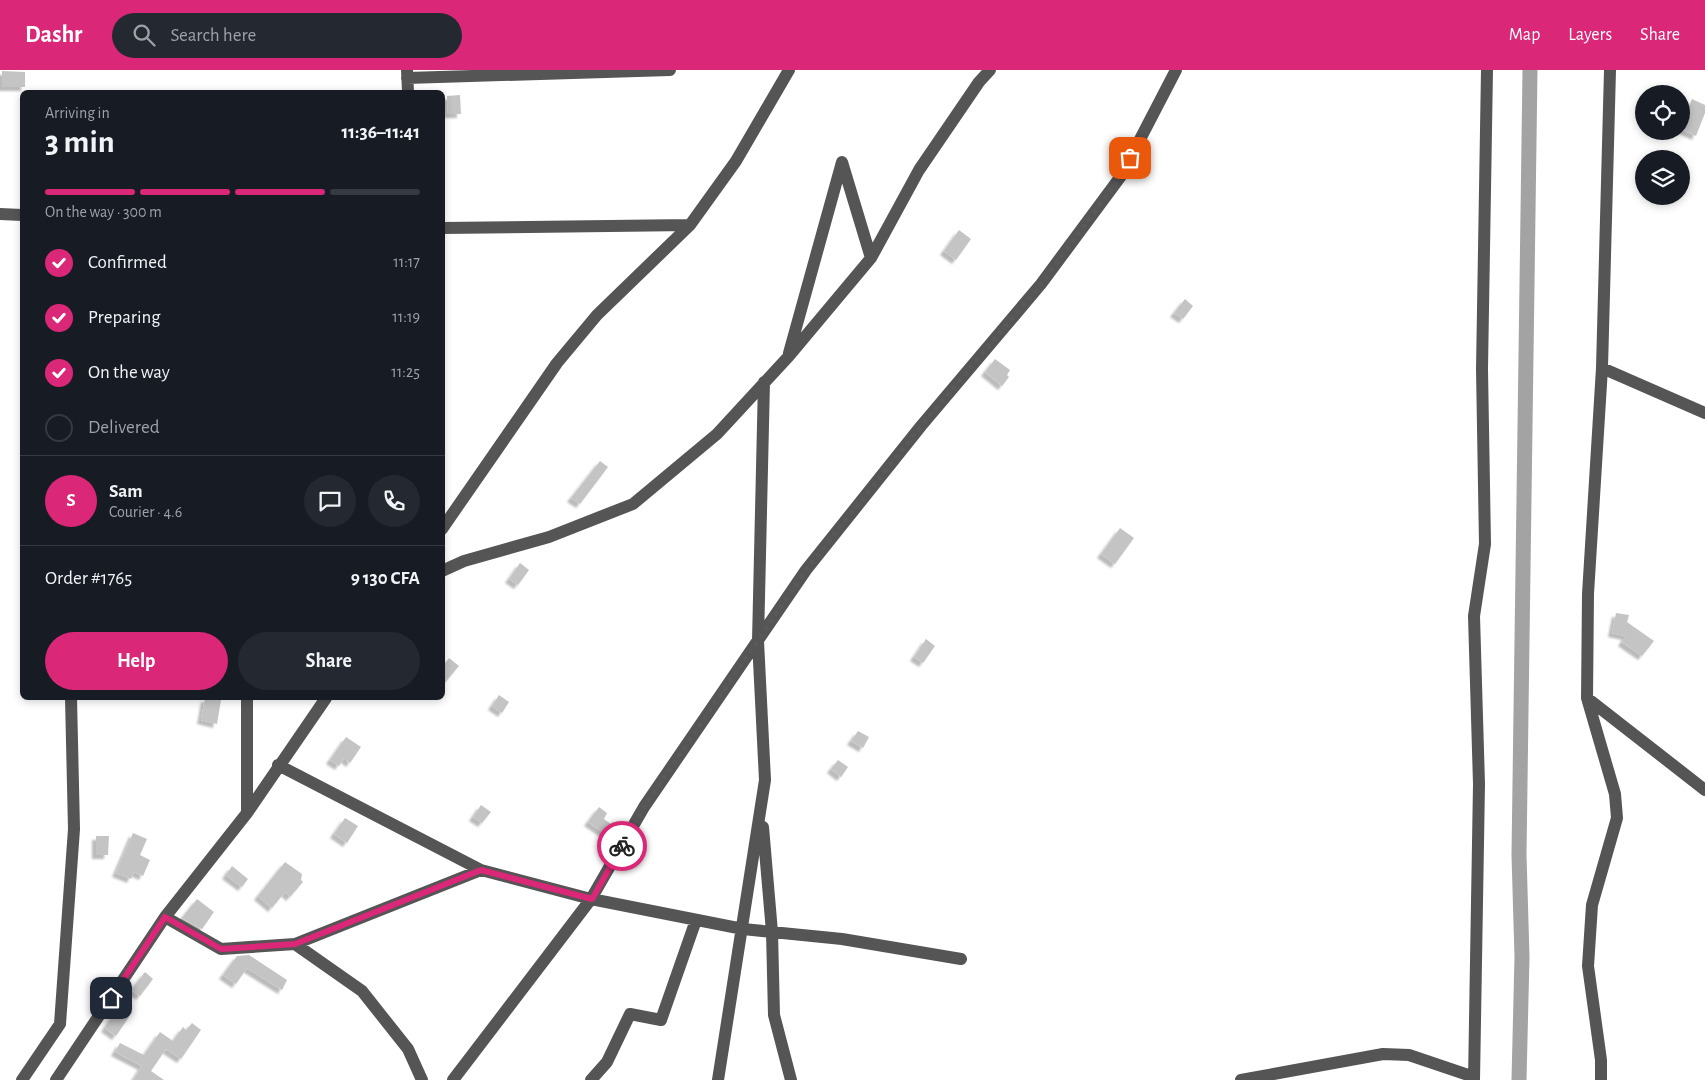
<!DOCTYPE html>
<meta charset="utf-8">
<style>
body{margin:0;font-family:"Alegreya Sans",sans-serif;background:#242831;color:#f1f3f6;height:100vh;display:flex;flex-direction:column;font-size:19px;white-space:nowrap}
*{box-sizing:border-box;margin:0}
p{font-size:16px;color:#9ea1a6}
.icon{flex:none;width:28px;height:28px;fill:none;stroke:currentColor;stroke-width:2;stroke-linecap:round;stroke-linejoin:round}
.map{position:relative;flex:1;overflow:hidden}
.side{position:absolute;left:20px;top:20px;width:425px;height:610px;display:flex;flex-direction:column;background:#171b24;border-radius:8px;box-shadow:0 2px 8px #0003}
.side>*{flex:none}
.fabs{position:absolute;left:1635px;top:15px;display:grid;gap:10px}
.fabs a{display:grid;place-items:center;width:55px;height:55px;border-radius:50%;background:#171b24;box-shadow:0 2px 8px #0003;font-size:25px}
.pin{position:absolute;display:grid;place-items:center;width:42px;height:42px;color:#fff;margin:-21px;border-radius:10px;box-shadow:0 2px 8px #0006}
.courier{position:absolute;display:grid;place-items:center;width:50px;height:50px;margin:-25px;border:4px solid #db2777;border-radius:50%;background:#fff;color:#222;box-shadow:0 1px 6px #0007}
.headline em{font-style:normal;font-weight:700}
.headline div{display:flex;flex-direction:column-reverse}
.headline{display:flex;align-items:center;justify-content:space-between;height:85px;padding:0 25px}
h1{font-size:32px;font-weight:700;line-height:38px}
.bar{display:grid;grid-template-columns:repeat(4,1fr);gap:8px 5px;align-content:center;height:60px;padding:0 25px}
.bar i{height:6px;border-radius:4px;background:#363941}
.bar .selected{background:#db2777}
.bar p{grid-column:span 4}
.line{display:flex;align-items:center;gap:12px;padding:0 25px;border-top:1px solid #363941}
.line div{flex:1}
.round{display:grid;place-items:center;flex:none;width:52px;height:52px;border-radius:26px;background:#242831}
ol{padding:0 25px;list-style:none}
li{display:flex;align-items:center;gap:15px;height:55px}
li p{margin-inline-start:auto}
li .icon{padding:5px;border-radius:50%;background:#db2777;color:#fff;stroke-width:4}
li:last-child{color:#9ea1a6}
li i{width:28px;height:28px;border:2px solid #363941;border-radius:50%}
.button{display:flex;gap:10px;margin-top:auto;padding:10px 25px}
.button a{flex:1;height:58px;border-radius:30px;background:#db2777;color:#fff;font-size:20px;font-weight:700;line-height:58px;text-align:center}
.button a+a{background:#242831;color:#f1f3f6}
header{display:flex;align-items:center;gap:30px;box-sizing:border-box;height:70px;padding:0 25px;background:#db2777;color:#fff}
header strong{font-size:24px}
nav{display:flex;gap:28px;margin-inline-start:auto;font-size:18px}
.search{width:350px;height:45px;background:#242831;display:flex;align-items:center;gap:12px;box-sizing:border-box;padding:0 18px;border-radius:28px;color:#9ea1a6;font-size:19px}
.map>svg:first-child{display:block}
</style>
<header>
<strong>Dashr</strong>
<div class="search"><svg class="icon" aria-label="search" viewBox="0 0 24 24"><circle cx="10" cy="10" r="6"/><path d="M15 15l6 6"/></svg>Search here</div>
<nav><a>Map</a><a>Layers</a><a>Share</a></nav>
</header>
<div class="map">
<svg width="1705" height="1010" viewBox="0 0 1705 1010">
<defs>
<filter id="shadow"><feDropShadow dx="-4" dy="4" stdDeviation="1" flood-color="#0004"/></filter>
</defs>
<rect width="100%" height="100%" fill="#fff"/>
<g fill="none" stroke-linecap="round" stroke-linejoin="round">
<!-- canal -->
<path stroke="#a3a3a3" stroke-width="15" d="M 1519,1010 L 1522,887 L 1519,785 L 1530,0"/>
</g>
<!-- building -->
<path fill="#c4c4c4" filter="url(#shadow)" d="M 2,1 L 25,2 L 25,17 L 2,17 Z
M 460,25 L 461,44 L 448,44 L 447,26 Z
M 1692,29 L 1705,35 L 1705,43 L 1696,66 L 1681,59 Z
M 959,160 L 971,169 L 956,190 L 944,181 Z
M 1185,229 L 1193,236 L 1183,249 L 1174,243 Z
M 995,289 L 1010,300 L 1007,305 L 1009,307 L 1002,316 L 985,302 Z
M 600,391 L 608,397 L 580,434 L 571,428 Z
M 1120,458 L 1134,468 L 1115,494 L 1101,484 Z
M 520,493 L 529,500 L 518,515 L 509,509 Z
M 1616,543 L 1629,545 L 1627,552 L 1654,571 L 1642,586 L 1622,572 L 1626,566 L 1612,563 Z
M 926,569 L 935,576 L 923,593 L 914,587 Z
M 449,588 L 459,596 L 442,616 L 442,597 Z
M 499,625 L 509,632 L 502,643 L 492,636 Z
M 205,628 L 221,630 L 217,654 L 201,650 Z
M 858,661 L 869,667 L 863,678 L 851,671 Z
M 346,667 L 361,677 L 350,693 L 344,688 L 339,696 L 330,690 Z
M 838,690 L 848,697 L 841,707 L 831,699 Z
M 481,735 L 491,742 L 482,753 L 473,747 Z
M 599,737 L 607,743 L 604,749 L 611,754 L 604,763 L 588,752 Z
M 345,748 L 358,756 L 347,773 L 334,764 Z
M 133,763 L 147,769 L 140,785 L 150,790 L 143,806 L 134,802 L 131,809 L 116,803 Z
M 96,766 L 109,766 L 108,785 L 96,785 Z
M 285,792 L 302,804 L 301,810 L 303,812 L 290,827 L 285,822 L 272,838 L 258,826 Z
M 232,796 L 248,809 L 242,817 L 226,805 Z
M 197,829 L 214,842 L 202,859 L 182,848 Z
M 249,885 L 287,910 L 282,920 L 247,898 L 236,914 L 223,905 L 237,886 Z
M 145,902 L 153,909 L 140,926 L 131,920 Z
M 117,939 L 129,947 L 116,966 L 105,958 Z
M 192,953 L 201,960 L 181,989 L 166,979 L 151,1001 L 164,1010 L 133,1010 L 142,996 L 115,982 L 120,973 L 144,985 L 160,962 L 173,971 L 183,957 L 186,960 Z"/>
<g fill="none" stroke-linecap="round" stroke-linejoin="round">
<!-- minor -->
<path stroke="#555" stroke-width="12" d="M 407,0 L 408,22
M 407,8 L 670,0
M 0,144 L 22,145
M 442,158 L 690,155
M 789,283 L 842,92 L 871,188
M 1602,298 L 1705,343
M 442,459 L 557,293 L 597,245 L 690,155 L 736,91 L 789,0
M 442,501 L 464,491 L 549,467 L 633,434 L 717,364 L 789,286 L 871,188 L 919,100 L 979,12 L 990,0
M 1587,628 L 1705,720
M 278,695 L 481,800 L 591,829 L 743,859 L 842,869 L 961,889
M 247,743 L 247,628
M 763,757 L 772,862 L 774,945 L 791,1010
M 165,847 L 221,879 L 295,874 L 481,800
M 295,874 L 362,921 L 408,979 L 422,1010
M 22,1010 L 60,954 L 74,759 L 71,628
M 56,1010 L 165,847 L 247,743 L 326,628
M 453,1010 L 591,829 L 644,737 L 806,500 L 921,356 L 1041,214 L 1121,106 L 1176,0
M 591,1010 L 607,992 L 630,944 L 661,950 L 696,850
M 718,1010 L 765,710 L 758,571 L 764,312
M 1241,1010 L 1383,984 L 1409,985 L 1474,1007
M 1474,1010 L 1479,714 L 1474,546 L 1485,474 L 1482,299 L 1487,0
M 1601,1010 L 1601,990 L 1588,896 L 1592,835 L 1617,748 L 1615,724 L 1587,628 L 1588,524 L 1602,298 L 1610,0"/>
</g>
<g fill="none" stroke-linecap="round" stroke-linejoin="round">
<!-- done -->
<path stroke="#595959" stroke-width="5" stroke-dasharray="0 9" d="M 622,776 L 644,737 L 806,500 L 921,356 L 1041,214 L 1121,106 L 1130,88"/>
<!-- route -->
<path stroke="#db2777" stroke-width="6" d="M 111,928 L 165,847 L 221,879 L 295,874 L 481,800 L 592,829 L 622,776"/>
</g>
</svg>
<div class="fabs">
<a><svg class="icon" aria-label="locate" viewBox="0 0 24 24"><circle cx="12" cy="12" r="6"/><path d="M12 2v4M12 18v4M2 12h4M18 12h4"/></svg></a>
<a><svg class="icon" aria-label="layers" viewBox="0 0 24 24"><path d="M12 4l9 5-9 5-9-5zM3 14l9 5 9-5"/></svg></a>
</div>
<div class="pin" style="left:1130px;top:88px;background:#ea580c"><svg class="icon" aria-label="bag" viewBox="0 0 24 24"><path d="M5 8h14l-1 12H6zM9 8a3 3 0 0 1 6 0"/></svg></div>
<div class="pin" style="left:111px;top:928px;background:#1f2937"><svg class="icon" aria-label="home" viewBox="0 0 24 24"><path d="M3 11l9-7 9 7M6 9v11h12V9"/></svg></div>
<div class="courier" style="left:622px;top:776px"><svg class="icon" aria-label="bike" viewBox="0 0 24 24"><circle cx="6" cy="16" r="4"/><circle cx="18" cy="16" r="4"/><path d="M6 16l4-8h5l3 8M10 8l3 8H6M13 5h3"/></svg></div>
<section class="side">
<div class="headline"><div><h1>3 min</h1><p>Arriving in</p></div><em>11:36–11:41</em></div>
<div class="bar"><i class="selected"></i><i class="selected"></i><i class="selected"></i><i></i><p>On the way · 300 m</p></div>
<ol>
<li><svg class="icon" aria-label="check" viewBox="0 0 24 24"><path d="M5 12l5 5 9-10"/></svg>Confirmed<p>11:17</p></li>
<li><svg class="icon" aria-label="check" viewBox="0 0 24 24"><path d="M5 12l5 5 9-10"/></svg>Preparing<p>11:19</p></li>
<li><svg class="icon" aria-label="check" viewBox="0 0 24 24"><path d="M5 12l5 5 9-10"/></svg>On the way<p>11:25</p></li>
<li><i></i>Delivered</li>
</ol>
<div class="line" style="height:90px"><b class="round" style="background:#db2777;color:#fff">S</b><div><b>Sam</b><p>Courier · 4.6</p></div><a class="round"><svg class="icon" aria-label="chat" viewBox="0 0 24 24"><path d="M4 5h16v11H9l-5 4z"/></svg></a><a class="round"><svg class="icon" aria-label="phone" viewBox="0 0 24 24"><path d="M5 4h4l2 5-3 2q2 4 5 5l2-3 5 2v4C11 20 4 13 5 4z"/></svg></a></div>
<div class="line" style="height:65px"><div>Order #1765</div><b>9 130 CFA</b></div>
<div class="button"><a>Help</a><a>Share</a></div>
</section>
</div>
